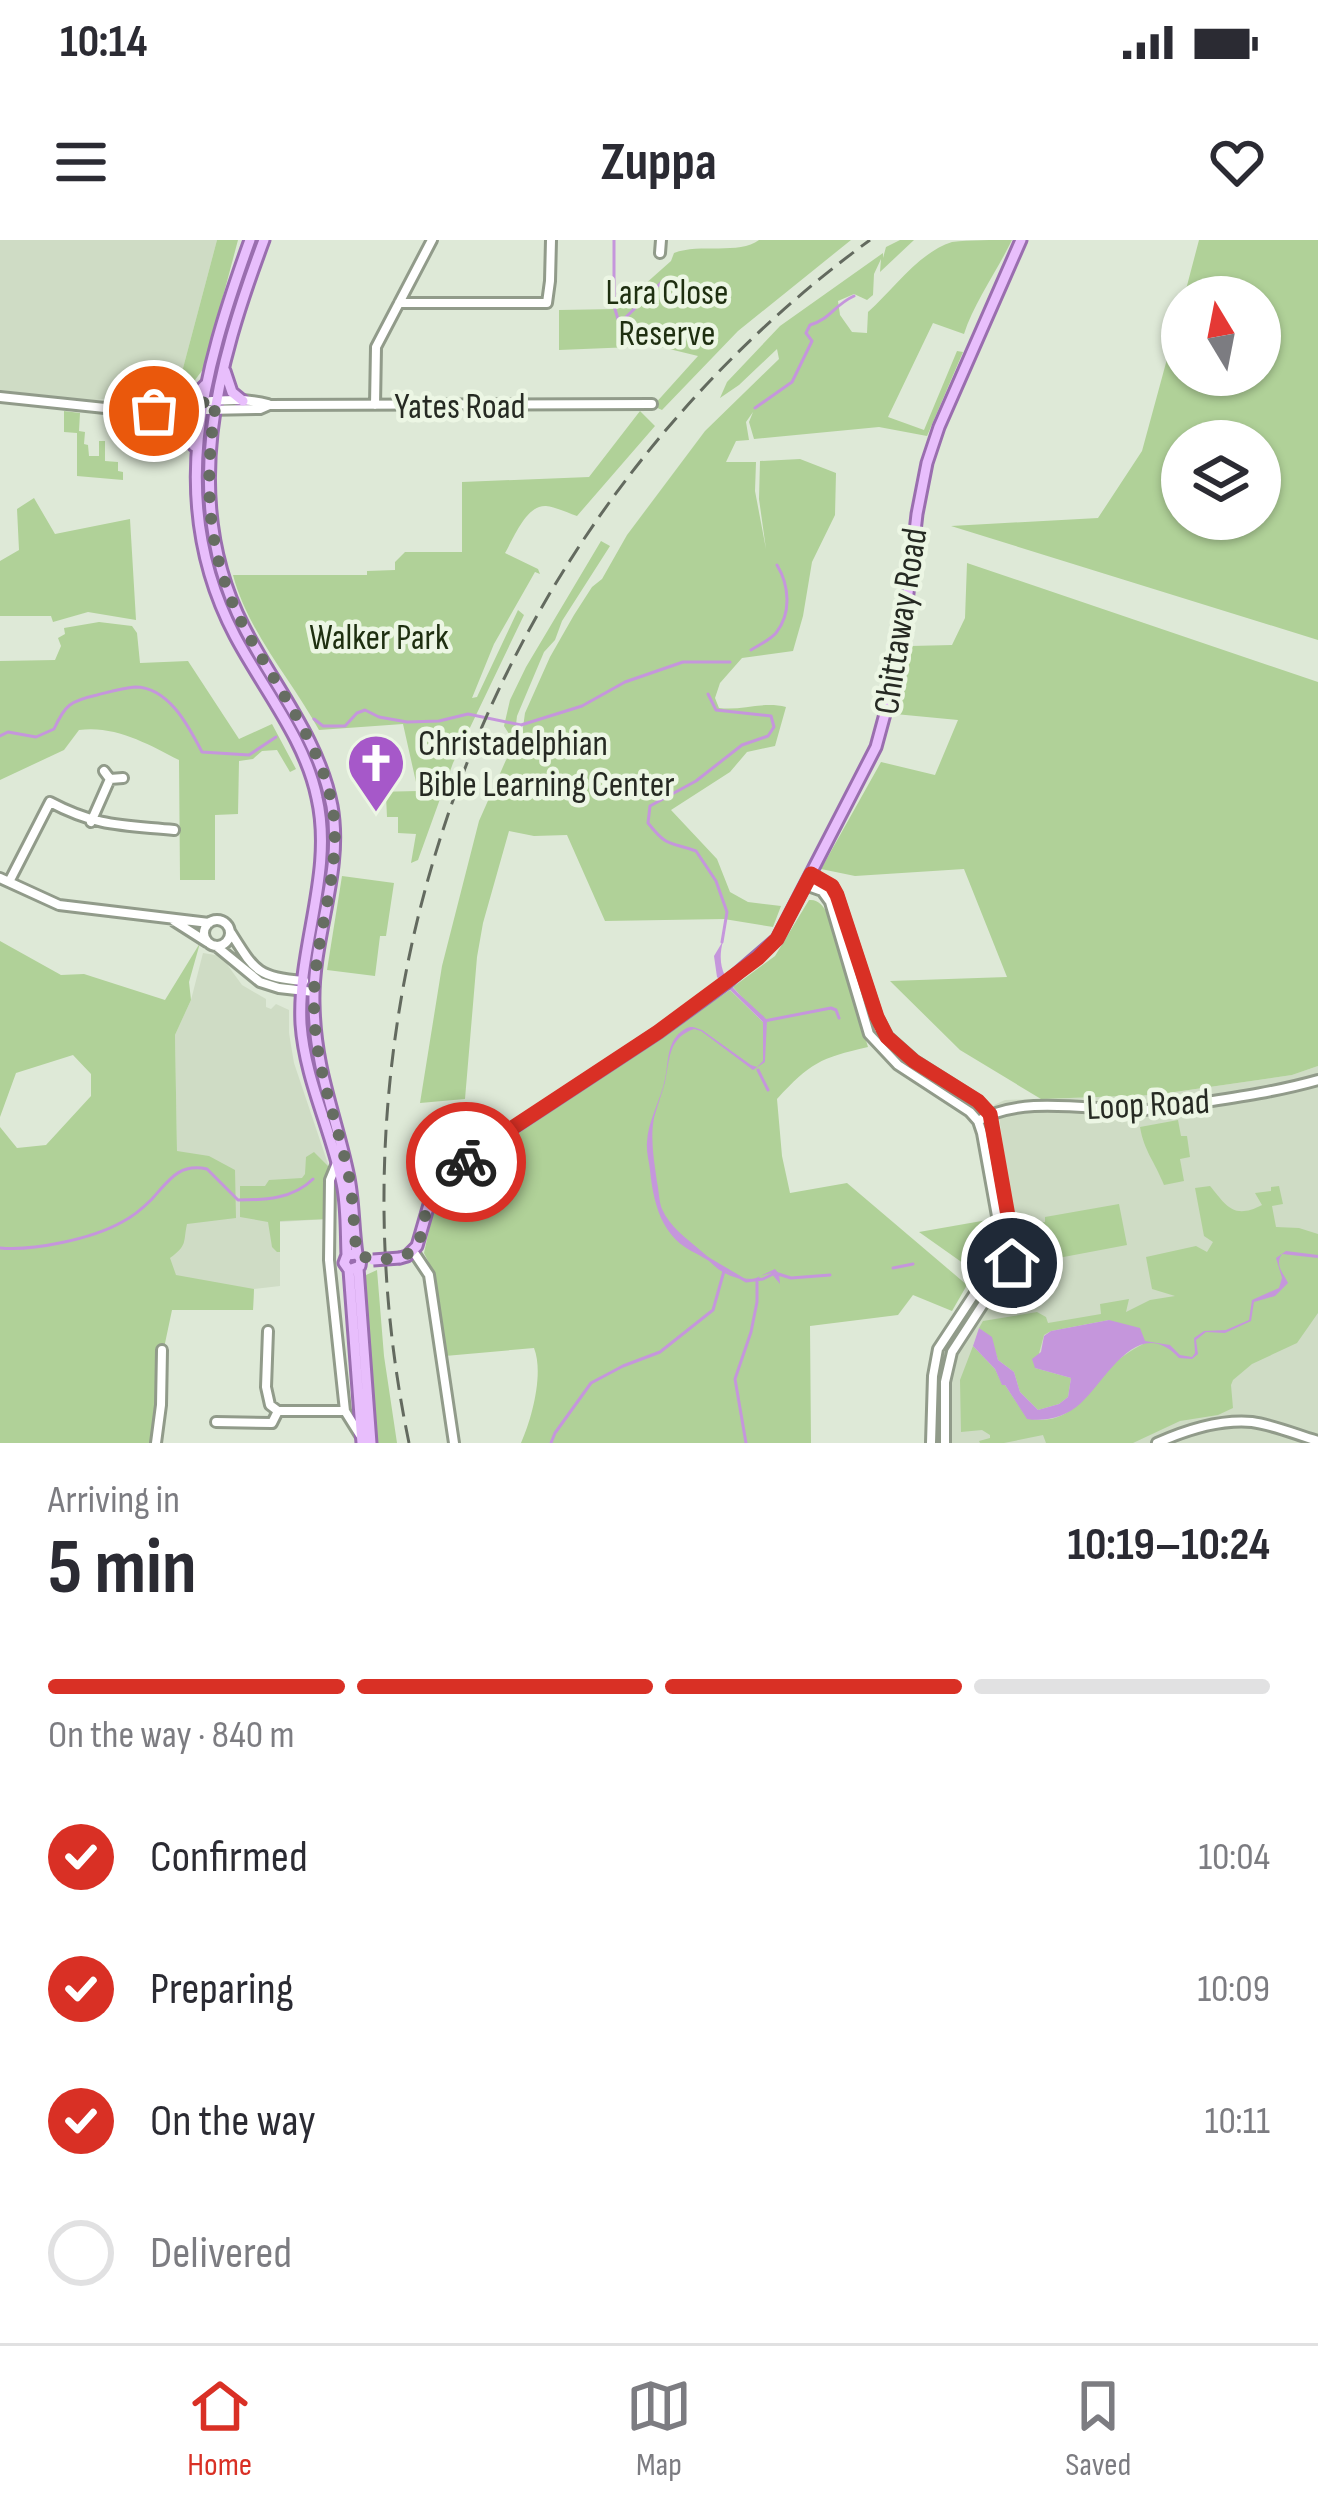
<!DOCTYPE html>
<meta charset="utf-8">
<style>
body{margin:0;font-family:"Sofia Sans Condensed",sans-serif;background:#f7f7f7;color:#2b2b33;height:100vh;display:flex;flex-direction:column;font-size:45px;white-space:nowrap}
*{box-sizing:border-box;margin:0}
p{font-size:39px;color:#7c7c81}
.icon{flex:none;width:66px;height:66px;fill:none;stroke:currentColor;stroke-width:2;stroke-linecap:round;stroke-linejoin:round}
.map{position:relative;height:1203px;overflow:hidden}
.sheet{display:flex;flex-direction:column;background:#fff;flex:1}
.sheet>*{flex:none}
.needle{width:78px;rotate:350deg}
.fabs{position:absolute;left:1161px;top:36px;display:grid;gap:24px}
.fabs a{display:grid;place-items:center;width:120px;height:120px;border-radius:50%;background:#fff;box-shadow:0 3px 9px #0004;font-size:60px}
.pin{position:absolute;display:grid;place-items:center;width:102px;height:102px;color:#fff;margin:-51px;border:6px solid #fff;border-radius:50%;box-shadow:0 3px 12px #0007}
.courier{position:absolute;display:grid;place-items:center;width:120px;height:120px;margin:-60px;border:9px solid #d93025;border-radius:50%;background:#fff;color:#222;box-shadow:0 3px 15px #0007}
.summary em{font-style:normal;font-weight:700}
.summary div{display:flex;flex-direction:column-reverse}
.summary{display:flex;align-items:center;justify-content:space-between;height:204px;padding:0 48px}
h1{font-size:78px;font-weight:700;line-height:90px}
.bar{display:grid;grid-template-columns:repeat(4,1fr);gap:18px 12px;align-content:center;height:144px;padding:0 48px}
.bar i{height:15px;border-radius:9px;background:#e1e1e2}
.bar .current{background:#d93025}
.bar p{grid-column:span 4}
ol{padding:0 48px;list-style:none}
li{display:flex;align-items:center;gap:36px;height:132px}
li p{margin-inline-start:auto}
li .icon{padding:12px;border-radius:50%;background:#d93025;color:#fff;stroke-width:4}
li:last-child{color:#7c7c81}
li i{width:66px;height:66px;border:6px solid #e1e1e2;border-radius:50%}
.status{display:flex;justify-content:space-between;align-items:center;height:84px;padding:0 60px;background:#fff;direction:ltr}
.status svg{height:33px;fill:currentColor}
header{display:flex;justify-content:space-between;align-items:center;height:156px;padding:0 48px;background:#fff;font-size:54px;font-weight:700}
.menu{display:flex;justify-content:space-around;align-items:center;height:168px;border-top:3px solid #e1e1e2;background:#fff;font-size:33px;color:#7c7c81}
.menu a{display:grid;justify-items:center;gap:6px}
.menu .current{color:#d93025}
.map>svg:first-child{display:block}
</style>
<div class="status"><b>10:14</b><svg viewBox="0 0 49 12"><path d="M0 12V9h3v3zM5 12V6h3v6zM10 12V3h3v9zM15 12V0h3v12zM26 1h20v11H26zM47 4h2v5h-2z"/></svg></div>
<header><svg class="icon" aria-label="menu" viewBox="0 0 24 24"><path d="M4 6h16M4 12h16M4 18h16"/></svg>Zuppa<svg class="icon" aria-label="heart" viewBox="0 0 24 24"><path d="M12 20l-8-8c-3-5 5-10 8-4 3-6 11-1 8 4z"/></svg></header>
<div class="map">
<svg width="1318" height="1203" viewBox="0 0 1318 1203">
<rect width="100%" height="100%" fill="#dee9d7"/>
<!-- built -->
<path fill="#cfdcc5" d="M 0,0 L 217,0 L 178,147 L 90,161 L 0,150 Z
M 203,713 L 221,716 L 242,745 L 266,759 L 266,767 L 271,769 L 276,764 L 289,770 L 289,793 L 294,823 L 329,927 L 328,979 L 280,982 L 280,1046 L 254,1049 L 253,1070 L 172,1070 L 105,958 L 177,912 L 175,795 L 191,760 Z
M 1318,826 L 1318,1203 L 950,1203 L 951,1141 L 960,1108 L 1020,1025 L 999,877 L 994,865 L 1005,860 L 1154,855 L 1292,835 Z"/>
<!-- green -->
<path fill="#b0d198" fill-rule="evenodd" d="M 217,0 L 238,0 L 204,128 L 195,140 L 178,147 Z
M 759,0 L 851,0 L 738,91 L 662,170 L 653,166 L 698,116 L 657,106 L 559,110 L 559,70 L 617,69 L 671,21 L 674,13 C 700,3 739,15 759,0 Z
M 900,0 L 914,0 L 880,32 L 881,19 L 874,34 L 873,55 L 867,60 L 854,54 L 838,61 L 840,75 L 852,92 L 867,93 L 868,72 C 894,49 918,13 952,2 C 970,0 993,0 1012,0 C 998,29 973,65 964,94 L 933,83 L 888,177 L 924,190 L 957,111 L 963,112 L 927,196 L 879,187 L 754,199 L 749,182 L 753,172 L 746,182 L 749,200 L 736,201 L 726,222 L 756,222 L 755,251 L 766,309 L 759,259 L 760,221 L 800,219 L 836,233 L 835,275 L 812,322 L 803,376 L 793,411 L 742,418 L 720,443 L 715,458 L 719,468 C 742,471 763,461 786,467 L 775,506 L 747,512 L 730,532 L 671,570 L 717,619 L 730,652 L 748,662 L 781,666 L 773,687 L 724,679 L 605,681 L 567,595 L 534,596 L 509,591 L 483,683 L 477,717 L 465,859 L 420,863 L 442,726 L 479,581 L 506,520 L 521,502 L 525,473 L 550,417 L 574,375 L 592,347 L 602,339 L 627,295 L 705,191 L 779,119 L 777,109 L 739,145 L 720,158 L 727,142 L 780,86 L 883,13 L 883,18 L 886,7 Z
M 1199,0 L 1318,0 L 1318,400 L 951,286 L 1098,278 L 1142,211 L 1182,64 L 1182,135 L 1260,135 L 1260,57 L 1184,57 ZM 1260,201 L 1260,279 L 1182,279 L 1182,201 Z
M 64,171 L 80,173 L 79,191 L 85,192 L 84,204 L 88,205 L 89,216 L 99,216 L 99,201 L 105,201 L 105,221 L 118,222 L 118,231 L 123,232 L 123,240 L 77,236 L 77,193 L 64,192 Z
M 640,171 L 655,186 L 577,276 C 568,273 556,267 546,266 C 526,265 514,298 505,313 L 538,329 L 540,334 L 535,332 L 494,404 L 472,458 L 477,457 L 518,370 L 524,375 L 453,523 L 418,620 L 411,623 L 416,594 L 398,593 L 398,577 L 387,577 L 386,556 L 374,555 L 374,552 L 418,551 L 403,484 L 319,490 C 291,439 248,392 233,335 L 367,335 L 367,331 L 395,330 L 395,322 L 405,312 L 462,312 L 462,242 L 589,237 Z
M 34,258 L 55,294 L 130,279 L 136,380 L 88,372 L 53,382 L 51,376 L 0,376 L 0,321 L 19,310 L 17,269 Z
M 601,301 L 610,306 L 562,381 L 555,400 L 544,412 L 517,476 L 514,502 L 504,486 L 510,460 L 526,427 Z
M 967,323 L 1318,442 L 1318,826 L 1292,835 L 1154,855 L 1041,859 L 960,810 L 890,741 L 1007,737 L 964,629 L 855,636 L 821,629 L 881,522 L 935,535 L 958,480 L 895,474 L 911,406 L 952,405 L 965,378 Z
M 99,382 L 132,386 L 137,393 L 140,423 L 188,421 L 239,499 L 272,484 L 296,529 L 290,532 L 277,510 L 262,511 L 253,519 L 239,521 L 238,574 L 215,575 L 215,640 L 180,640 L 179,520 C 148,504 115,485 79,490 L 64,510 L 0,540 L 0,421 L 55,420 L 61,406 L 58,398 L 65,394 L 64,388 Z
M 342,636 L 394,643 L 386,696 L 380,696 L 375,736 L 327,730 Z
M 809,660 C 819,659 822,666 828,673 L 868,807 C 820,818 810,823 777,859 L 782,916 L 790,953 L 847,943 L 967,1045 L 952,1071 L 913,1055 L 898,1075 L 810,1086 L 811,1203 L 521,1203 C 532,1179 544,1133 534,1108 L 445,1116 L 434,1033 L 424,1013 L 435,963 L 450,943 L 485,916 L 730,750 L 767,786 L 733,747 L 775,716 Z
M 0,701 L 61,735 L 84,734 L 165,760 L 200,703 L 189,742 L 191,760 L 175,795 L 177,911 L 209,916 L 235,930 L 236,978 L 187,984 C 183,1002 188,1005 170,1018 L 176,1035 L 254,1049 L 253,1070 L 172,1070 L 164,1108 L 158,1108 L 157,1167 L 152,1203 L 0,1203 L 0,887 L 17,908 L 46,905 L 91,856 L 91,834 L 73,815 L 16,833 L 0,877 Z
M 1178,880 L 1181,896 L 1187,896 L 1190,917 L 1180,919 L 1184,941 L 1164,945 C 1155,922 1144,911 1140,887 Z
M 314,912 L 329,927 L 328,979 L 280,981 L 280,1012 L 277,1012 L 272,1007 L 268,982 L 240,977 L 240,946 L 265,946 L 269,940 L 302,938 L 305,934 L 306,917 Z
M 1210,946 C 1225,963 1232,981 1262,965 L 1255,953 L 1271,951 L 1271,947 L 1279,946 L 1283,964 L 1272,966 L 1276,987 L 1299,988 L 1318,994 L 1318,1073 L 1297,1103 L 1252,1124 L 1233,1140 L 1231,1145 L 1233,1168 L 1218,1175 L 1180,1181 L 1133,1203 L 1046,1203 L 1043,1195 L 1004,1203 L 980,1203 L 979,1201 L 990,1198 L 990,1195 L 982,1190 L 961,1192 L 960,1140 L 973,1106 L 995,1129 L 1002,1144 L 1005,1145 L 1027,1178 C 1068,1188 1082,1157 1105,1132 C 1117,1119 1130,1111 1145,1103 L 1109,1080 L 1051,1091 L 1044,1095 L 1035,1128 L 1071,1138 L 1068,1157 L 1059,1164 L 1038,1170 L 1020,1152 L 1014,1132 L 998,1120 L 991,1098 L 979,1088 L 983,1081 L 1037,1072 L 1046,1077 L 1048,1083 L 1101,1074 L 1100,1064 L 1129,1059 L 1126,1072 L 1150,1060 L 1175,1056 L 1152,1049 L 1146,1017 L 1196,1006 L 1207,1012 L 1213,1002 L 1204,996 L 1195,948 Z
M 1119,964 L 1127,1005 L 1053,1019 L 1051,1012 L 1025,1017 L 1019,987 L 1045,982 L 1045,977 Z
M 993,979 L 997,1011 L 985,1033 L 977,1033 L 919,992 Z
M 377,1030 L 384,1116 L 397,1203 L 377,1203 L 374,1186 L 366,1077 L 366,1035 Z"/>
<!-- water -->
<path fill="#c596dc" d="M 723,701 C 712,742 743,754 767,780 L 765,822 L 753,830 L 701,791 L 694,789 C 668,798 670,819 665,842 C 662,854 657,866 654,878 C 650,899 654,920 657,942 C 659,951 659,962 662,969 C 670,987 686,998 700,1010 C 717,1024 731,1040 754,1039 L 775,1029 L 779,1034 L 780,1044 L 771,1033 L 760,1036 L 758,1039 C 738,1042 718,1033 706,1017 C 664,1004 654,969 650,930 C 649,921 646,911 647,902 C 648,880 661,860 665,839 C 669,822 666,800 685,789 C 692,785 695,788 702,790 L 751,825 L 757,827 L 763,821 L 763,782 L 717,737 L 714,716 Z
M 1286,1011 L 1318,1015 L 1318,1018 L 1282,1014 C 1274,1025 1284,1034 1288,1043 L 1275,1056 L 1254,1062 L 1251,1081 L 1225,1093 L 1206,1092 L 1196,1100 L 1198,1114 L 1192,1119 L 1179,1118 C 1138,1074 1107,1139 1081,1163 C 1066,1177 1046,1182 1027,1179 L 1005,1145 L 1002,1145 L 995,1129 L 973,1106 L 979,1088 L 992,1097 L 998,1120 L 1014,1132 L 1020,1152 L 1038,1170 L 1059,1164 L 1068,1157 L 1071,1138 L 1035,1128 L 1032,1119 L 1041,1112 L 1044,1096 L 1051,1091 L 1109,1080 L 1140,1088 L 1145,1101 L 1170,1105 L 1180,1115 L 1192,1117 L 1195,1113 L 1194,1098 L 1204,1091 L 1226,1090 L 1249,1080 L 1252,1060 L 1279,1048 L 1282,1038 L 1276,1018 Z"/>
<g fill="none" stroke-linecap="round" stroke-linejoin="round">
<!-- stream -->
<path stroke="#c596dc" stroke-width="3" d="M 614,0 L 614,66 L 618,79 L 624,79 L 666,38
M 755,168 L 792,142 L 812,101 L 806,93 L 810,85 C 831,79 834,65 854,56
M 751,410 C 759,405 770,400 776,393 C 792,373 789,345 777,325
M 708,454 L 716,470 L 771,476 L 774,487 L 768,496 L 742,505 L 696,541 L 650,566 L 648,583 C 668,608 668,601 696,611 L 716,641 L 727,672 L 722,702
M 314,479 L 323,486 L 345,486 L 357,473 L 365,470 L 379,477 L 407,482 L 439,481 L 468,474 L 521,485 L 582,466 L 625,442 L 683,422 L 730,422
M 0,496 L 8,492 L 36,497 L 54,489 C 65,465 70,461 97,455 C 109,452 122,448 135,447 C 169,447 189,487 202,512 L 249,515 L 276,497
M 764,781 L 831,768 L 836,770 L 839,778
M 758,830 L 768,850
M 0,1008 C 33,1011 92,999 122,982 C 132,977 144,967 152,959 C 169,940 179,923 207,929 L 238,960 C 265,960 293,959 313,939
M 695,1011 L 746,1041 L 763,1039 L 775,1033 L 791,1038 L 830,1035
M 893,1028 L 913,1024
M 551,1203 L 555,1193 L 591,1143 L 623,1126 L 660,1112 L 713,1070 L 724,1031
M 746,1203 L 735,1139 L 751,1092 L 757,1062 L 757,1041"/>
<defs>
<path id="minor" d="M 660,13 L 661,0
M 399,63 L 547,63 L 550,41 L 551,0
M 0,157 L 105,168 L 147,168 L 154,171 L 260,169 L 269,165 L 652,164
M 163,164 C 197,164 236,155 268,164
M 375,165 L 376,107 L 432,0
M 104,531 L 110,539 L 123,538
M 91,582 L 110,539
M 811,634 L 832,646 L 837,655 L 877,777 L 888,797 L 915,821 L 978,861 L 990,874 L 1013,1018 L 952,1112 L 945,1142 L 945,1203
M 0,638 L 59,665 L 209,683
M 9,642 L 50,562 C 97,587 123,585 174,590
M 805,645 L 822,651 L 830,662 L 869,794 L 898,825 L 970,872 L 978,881 L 982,893 L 997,976 L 1000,1015 L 938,1109 L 933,1136 L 931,1203
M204 693a13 13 0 1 1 26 0a13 13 0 1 1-26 0Z
M 174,681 L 207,702
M 231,693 C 255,731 257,737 304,741
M 216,706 L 260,742 L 279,748 L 314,752
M 978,881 C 1023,854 1093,871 1143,870 C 1162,870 1181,865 1199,863 C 1239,857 1279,851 1318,840
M 337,923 L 330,940 L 329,1020 L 345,1171
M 413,1011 L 429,1035 L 454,1203
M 268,1091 L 266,1147 L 270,1165 L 278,1171
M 345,1171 L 360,1195
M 216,1182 L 272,1183 L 278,1171 L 345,1171
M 156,1203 L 161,1165 L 162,1110
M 1157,1203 C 1186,1190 1219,1179 1252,1182 C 1274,1185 1297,1195 1318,1201"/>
<path id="major" d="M 250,0 C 202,133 165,263 235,396 C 263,449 305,499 317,558 C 334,633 297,708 301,784 C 305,840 331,889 342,943 C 347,966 346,991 347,1015
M 264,0 C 217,126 179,260 244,387 C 274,446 319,498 332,566 C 344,632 312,698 314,764 C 315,829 335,872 348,933 C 354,959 353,987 357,1014
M 225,131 L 232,152 L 243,161
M 155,165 L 201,149 L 205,145
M 170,171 L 186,183 L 194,206
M 400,1018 L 407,1016 L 417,1006 L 434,947 L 501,896 L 659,792 L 725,744 L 777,699 L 876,507 L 901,415 L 917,274 L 927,223 L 939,187 L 1021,0
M 358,1028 L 371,1203
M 349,1030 L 360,1026 L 361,1019 L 357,1014 L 347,1015 L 344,1023 L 349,1030 L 362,1203"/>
</defs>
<!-- minor casing -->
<use href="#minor" stroke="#919b8a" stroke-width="14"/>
<!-- major casing -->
<use href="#major" stroke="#9a6eaf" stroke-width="15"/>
<!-- minor -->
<use href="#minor" stroke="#fff" stroke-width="8"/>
<!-- major -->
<use href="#major" stroke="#e8befc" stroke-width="9"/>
<!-- rail -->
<path stroke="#636a5f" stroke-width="3" stroke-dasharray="18 9" stroke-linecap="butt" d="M 409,1203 C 314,747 494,275 870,0"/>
<defs>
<path id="major-bridge" d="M 373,1020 L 400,1018"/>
</defs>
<!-- major-bridge casing -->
<use href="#major-bridge" stroke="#9a6eaf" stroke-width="15" stroke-linecap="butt"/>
<!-- major-bridge -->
<use href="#major-bridge" stroke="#e8befc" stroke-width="9"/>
</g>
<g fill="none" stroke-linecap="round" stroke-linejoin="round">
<!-- done -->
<path stroke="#666d62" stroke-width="12" stroke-dasharray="0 21.6" d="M 154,171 L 147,168 L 154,165 L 216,162 C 206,226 205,290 228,351 C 239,383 258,411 275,440 C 298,479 323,518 332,564 C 344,630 313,696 314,763 C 314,826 335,873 348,932 C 354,959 353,987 357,1014 C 370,1020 380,1020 395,1018 C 432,1013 418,970 435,946 C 441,937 457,929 466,922"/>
<!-- route -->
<path stroke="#d93025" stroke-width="15" d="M 466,922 L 500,896 L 658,792 L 758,718 L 777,699 L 811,634 L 832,646 L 837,655 L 877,777 L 887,797 L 914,821 L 978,861 L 990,874 L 1014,1010 L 1012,1023"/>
</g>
<!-- icons -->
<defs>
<symbol id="church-pin" viewBox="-11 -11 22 30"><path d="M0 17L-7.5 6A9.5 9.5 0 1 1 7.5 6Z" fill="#a658c9" stroke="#ecf6e4"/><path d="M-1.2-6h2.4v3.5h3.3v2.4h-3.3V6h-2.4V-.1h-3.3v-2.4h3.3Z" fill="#fff"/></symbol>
</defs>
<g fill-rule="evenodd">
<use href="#church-pin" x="343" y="490" width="66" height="90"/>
</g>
<g text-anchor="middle" stroke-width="9" stroke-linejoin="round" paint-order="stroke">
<!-- park labels -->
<g font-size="36" fill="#1e2f10" stroke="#ecf6e4">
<text x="667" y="64">Lara Close<tspan x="667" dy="41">Reserve</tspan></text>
<text x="379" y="409">Walker Park</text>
</g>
<!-- street labels -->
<g font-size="36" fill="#262a23" stroke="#ecf6e4">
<text x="460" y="178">Yates Road</text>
<text transform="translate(899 381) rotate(-81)" y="13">Chittaway Road</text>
<text transform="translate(1148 863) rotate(-3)" y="13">Loop Road</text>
</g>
<!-- poi labels -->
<g font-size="36" fill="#262a23" stroke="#ecf6e4" text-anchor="start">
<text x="418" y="515">Christadelphian<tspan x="418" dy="41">Bible Learning Center</tspan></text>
</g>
</g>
</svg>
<div class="fabs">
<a><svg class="needle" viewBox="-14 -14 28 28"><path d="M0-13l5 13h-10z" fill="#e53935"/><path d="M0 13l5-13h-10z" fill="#7c7c81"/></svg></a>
<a><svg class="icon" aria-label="layers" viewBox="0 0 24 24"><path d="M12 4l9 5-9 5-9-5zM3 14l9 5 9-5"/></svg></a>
</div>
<div class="pin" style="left:154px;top:171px;background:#ea580c"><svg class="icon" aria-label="bag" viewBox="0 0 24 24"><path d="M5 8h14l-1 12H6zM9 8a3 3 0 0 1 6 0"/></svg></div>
<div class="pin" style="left:1012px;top:1023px;background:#1f2937"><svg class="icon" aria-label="home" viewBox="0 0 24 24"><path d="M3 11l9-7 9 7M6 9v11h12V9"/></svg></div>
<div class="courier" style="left:466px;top:922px"><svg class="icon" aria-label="bike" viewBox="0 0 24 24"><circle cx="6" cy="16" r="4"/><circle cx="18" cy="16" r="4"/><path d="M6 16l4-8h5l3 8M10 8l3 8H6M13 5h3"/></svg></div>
</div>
<section class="sheet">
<div class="summary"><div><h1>5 min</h1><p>Arriving in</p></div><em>10:19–10:24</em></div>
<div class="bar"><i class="current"></i><i class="current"></i><i class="current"></i><i></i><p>On the way · 840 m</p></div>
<ol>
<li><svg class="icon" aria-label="check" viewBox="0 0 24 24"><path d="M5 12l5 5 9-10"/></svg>Confirmed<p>10:04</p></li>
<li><svg class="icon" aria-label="check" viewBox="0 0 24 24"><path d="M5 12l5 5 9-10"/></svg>Preparing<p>10:09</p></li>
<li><svg class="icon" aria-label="check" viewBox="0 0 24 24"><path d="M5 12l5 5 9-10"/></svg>On the way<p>10:11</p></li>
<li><i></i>Delivered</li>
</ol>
</section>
<nav class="menu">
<a class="current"><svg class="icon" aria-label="home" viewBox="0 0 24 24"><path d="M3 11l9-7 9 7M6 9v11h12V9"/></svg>Home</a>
<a><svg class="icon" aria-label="map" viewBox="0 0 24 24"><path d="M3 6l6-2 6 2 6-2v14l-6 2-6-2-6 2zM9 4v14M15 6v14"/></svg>Map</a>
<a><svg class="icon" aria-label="saved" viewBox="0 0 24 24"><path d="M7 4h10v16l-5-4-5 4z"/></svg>Saved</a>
</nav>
